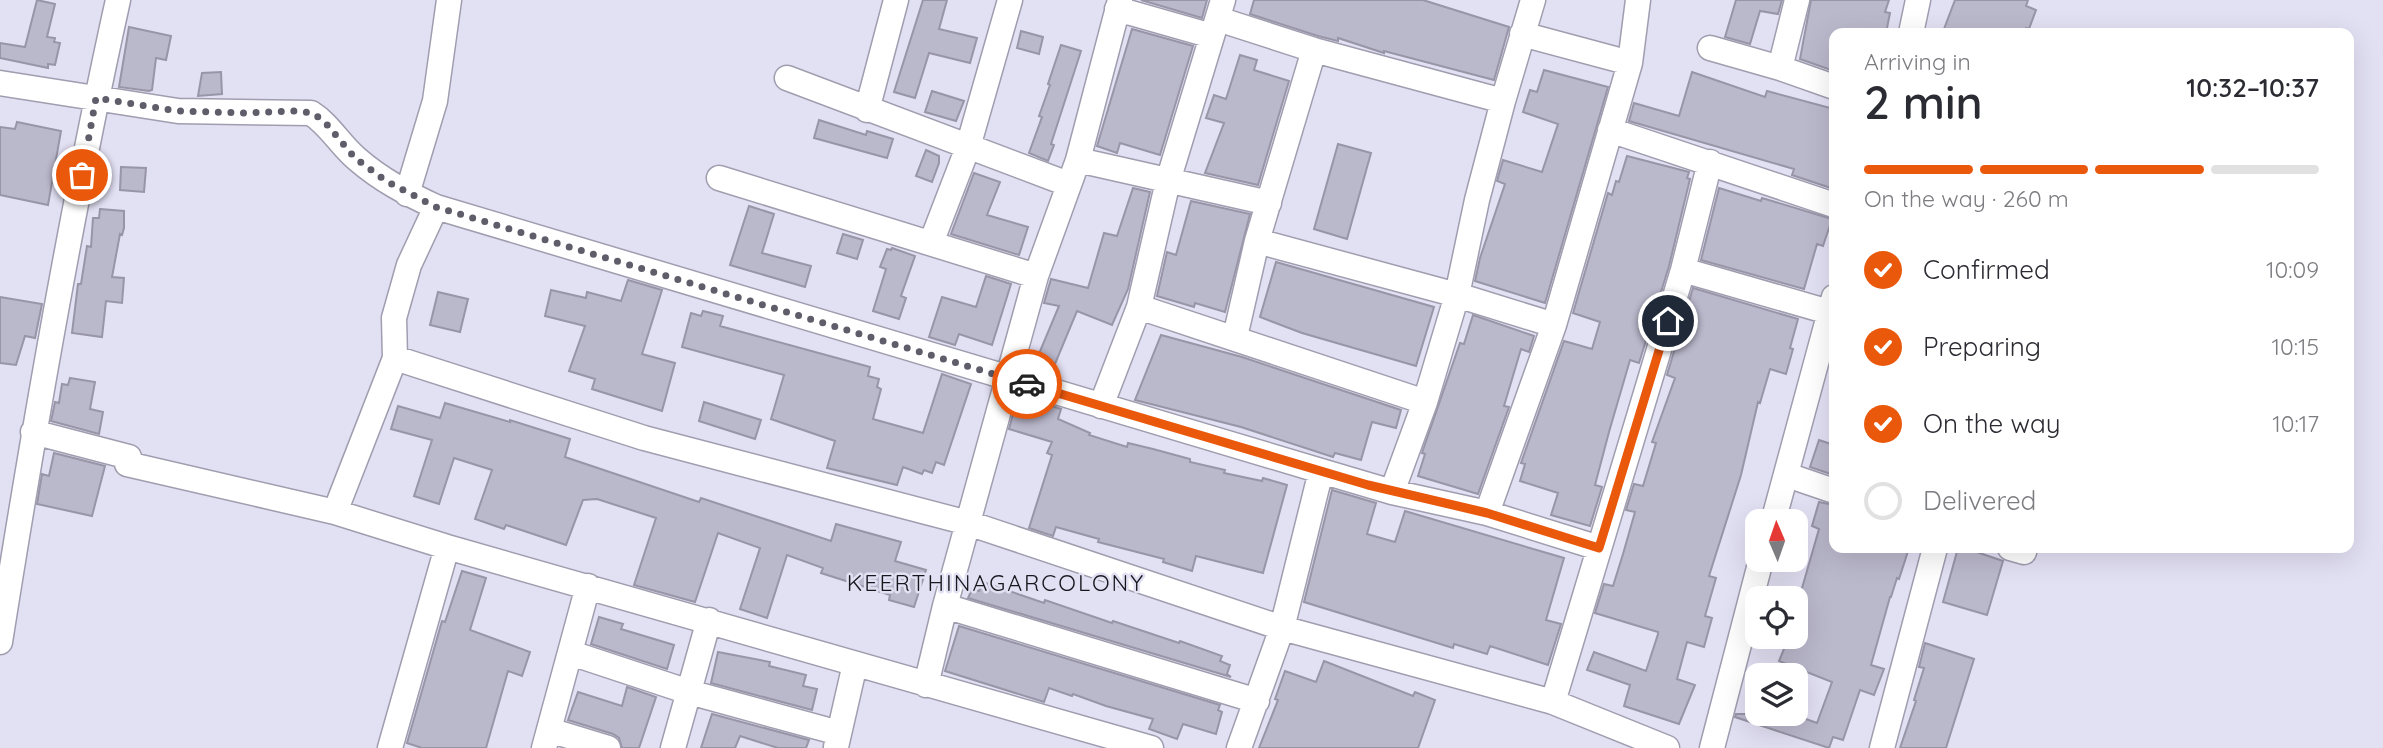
<!DOCTYPE html>
<meta charset="utf-8">
<style>
body{margin:0;font-family:Quicksand,sans-serif;background:#f2f2f3;color:#2b2b33;height:100vh;display:flex;flex-direction:column;font-size:26px;white-space:nowrap}
*{box-sizing:border-box;margin:0}
p{font-size:23px;color:#7c7c81}
.icon{flex:none;width:38px;height:38px;fill:none;stroke:currentColor;stroke-width:2;stroke-linecap:round;stroke-linejoin:round}
.map{position:relative;flex:1;overflow:hidden}
.details{position:absolute;left:1829px;top:28px;width:525px;height:525px;display:flex;flex-direction:column;background:#fff;border-radius:14px;box-shadow:0 7px 28px #0002}
.details>*{flex:none}
.needle{width:46px;rotate:358deg}
.buttons{position:absolute;left:1745px;top:509px;display:grid;gap:14px}
.buttons a{display:grid;place-items:center;width:63px;height:63px;border-radius:14px;background:#fff;box-shadow:0 7px 28px #0002;font-size:35px}
.pin{position:absolute;display:grid;place-items:center;width:60px;height:60px;color:#fff;margin:-30px;border:4px solid #fff;border-radius:50%;box-shadow:0 2px 7px #0007}
.courier{position:absolute;display:grid;place-items:center;width:70px;height:70px;margin:-35px;border:5px solid #ea580c;border-radius:50%;background:#fff;color:#222;box-shadow:0 2px 9px #0007}
.summary em{font-style:normal;font-weight:600}
.summary div{display:flex;flex-direction:column-reverse}
.summary{display:flex;align-items:center;justify-content:space-between;height:119px;padding:0 35px}
h1{font-size:46px;font-weight:600;line-height:52px}
.bar{display:grid;grid-template-columns:repeat(4,1fr);gap:10px 7px;align-content:center;height:84px;padding:0 35px}
.bar i{height:9px;border-radius:5px;background:#e1e1e2}
.bar .selected{background:#ea580c}
.bar p{grid-column:span 4}
ol{padding:0 35px;list-style:none}
li{display:flex;align-items:center;gap:21px;height:77px}
li p{margin-inline-start:auto}
li .icon{padding:7px;border-radius:50%;background:#ea580c;color:#fff;stroke-width:4}
li:last-child{color:#7c7c81}
li i{width:38px;height:38px;border:4px solid #e1e1e2;border-radius:50%}
.map>svg:first-child{display:block}
</style>
<div class="map">
<svg width="2383" height="748" viewBox="0 0 2383 748">
<rect width="100%" height="100%" fill="#e2e0f3"/>
<!-- building -->
<path fill="#bab8cb" stroke="#9895a7" stroke-width="2" d="M 37,0 L 55,4 L 47,37 L 55,38 L 54,42 L 60,43 L 55,65 L 48,64 L 48,68 L 0,58 L 0,43 L 25,47 Z
M 923,0 L 947,0 L 939,29 L 977,38 L 970,63 L 929,53 L 915,98 L 894,92 Z
M 1141,0 L 1207,0 L 1202,18 Z
M 1254,0 L 1423,0 L 1509,27 L 1494,80 L 1384,51 L 1384,53 L 1338,38 L 1338,41 L 1318,36 L 1250,14 Z
M 1736,0 L 1782,0 L 1778,14 L 1760,11 L 1750,44 L 1725,37 Z
M 1811,0 L 1889,0 L 1885,12 L 1890,13 L 1886,33 L 1834,33 L 1834,71 L 1800,59 Z
M 1955,0 L 2028,0 L 2026,6 L 2036,10 L 2029,29 L 2026,28 L 2024,33 L 1957,33 L 1944,29 Z
M 129,27 L 171,36 L 166,60 L 156,58 L 152,90 L 149,91 L 119,87 Z
M 1132,29 L 1193,46 L 1160,155 L 1120,143 L 1117,153 L 1097,146 Z
M 1021,31 L 1043,37 L 1039,54 L 1017,48 Z
M 1061,45 L 1081,51 L 1051,144 L 1054,145 L 1048,161 L 1029,153 L 1042,117 L 1039,116 L 1050,85 L 1048,84 Z
M 1240,55 L 1257,60 L 1254,70 L 1289,81 L 1258,185 L 1205,173 L 1224,123 L 1206,118 L 1214,95 L 1226,99 Z
M 1544,70 L 1608,87 L 1545,303 L 1475,281 L 1480,258 L 1505,184 L 1497,181 L 1503,160 L 1542,172 L 1558,124 L 1523,112 L 1530,90 L 1537,92 Z
M 221,72 L 222,94 L 198,96 L 202,73 Z
M 1692,72 L 1765,97 L 1767,91 L 1834,109 L 1834,189 L 1792,175 L 1794,169 L 1629,121 L 1634,103 L 1679,116 Z
M 932,91 L 964,101 L 956,121 L 925,112 Z
M 819,120 L 866,135 L 867,131 L 893,139 L 887,158 L 814,138 Z
M 17,122 L 61,131 L 48,205 L 0,195 L 0,127 L 15,129 Z
M 1338,144 L 1371,153 L 1347,239 L 1314,229 Z
M 926,150 L 939,156 L 939,163 L 932,182 L 916,176 Z
M 1627,156 L 1689,172 L 1687,178 L 1690,179 L 1669,266 L 1639,363 L 1630,360 L 1609,432 L 1595,485 L 1602,487 L 1590,526 L 1551,515 L 1558,493 L 1520,481 L 1525,464 L 1521,463 L 1564,341 L 1592,349 L 1600,322 L 1573,313 L 1608,193 L 1612,195 L 1616,181 L 1619,182 Z
M 121,167 L 146,168 L 144,192 L 120,190 Z
M 974,173 L 1000,182 L 987,215 L 1028,227 L 1019,255 L 951,234 Z
M 1133,188 L 1150,192 L 1128,289 L 1112,325 L 1077,311 L 1055,364 L 1038,356 L 1059,306 L 1044,303 L 1051,279 L 1088,288 L 1104,233 L 1117,236 Z
M 1719,188 L 1761,201 L 1762,198 L 1832,219 L 1823,246 L 1817,244 L 1804,289 L 1701,260 Z
M 1191,201 L 1250,214 L 1225,312 L 1195,303 L 1194,307 L 1157,296 L 1167,252 L 1176,255 Z
M 749,206 L 774,214 L 762,253 L 811,266 L 805,287 L 730,265 Z
M 100,209 L 124,211 L 124,228 L 122,235 L 120,234 L 112,277 L 124,278 L 122,303 L 106,301 L 102,337 L 72,333 L 78,284 L 81,284 L 87,246 L 91,247 L 93,218 L 99,218 Z
M 843,234 L 863,240 L 857,259 L 837,253 Z
M 892,248 L 915,256 L 901,296 L 906,298 L 899,319 L 873,311 L 886,269 L 880,267 L 887,249 L 891,250 Z
M 1276,262 L 1434,307 L 1416,366 L 1302,333 L 1260,317 Z
M 986,276 L 1011,284 L 992,345 L 959,334 L 955,345 L 929,337 L 942,297 L 976,307 Z
M 628,280 L 662,290 L 642,354 L 675,363 L 662,411 L 592,389 L 595,379 L 569,371 L 585,326 L 545,316 L 551,290 L 586,298 L 587,292 L 621,301 Z
M 1693,288 L 1798,319 L 1790,348 L 1793,349 L 1786,374 L 1770,369 L 1760,403 L 1758,402 L 1741,475 L 1709,576 L 1716,578 L 1705,616 L 1712,618 L 1704,647 L 1687,642 L 1677,679 L 1695,685 L 1679,724 L 1624,706 L 1630,685 L 1587,670 L 1594,652 L 1646,671 L 1658,634 L 1658,632 L 1595,613 L 1604,584 L 1613,586 L 1623,554 L 1635,512 L 1626,510 L 1634,484 L 1643,486 L 1656,443 L 1652,442 L 1675,378 L 1667,375 Z
M 438,292 L 468,299 L 460,332 L 430,325 Z
M 0,297 L 42,304 L 35,338 L 25,336 L 16,365 L 0,363 Z
M 703,311 L 723,316 L 720,326 L 870,367 L 868,376 L 879,379 L 877,387 L 881,389 L 873,419 L 923,433 L 942,374 L 971,384 L 944,465 L 936,462 L 932,473 L 924,470 L 922,474 L 903,467 L 897,485 L 827,468 L 835,441 L 771,419 L 784,375 L 682,347 L 691,313 L 701,316 Z
M 1473,315 L 1534,336 L 1529,352 L 1521,349 L 1504,406 L 1509,407 L 1478,494 L 1418,476 L 1425,454 L 1422,453 L 1424,447 L 1460,343 L 1464,344 Z
M 1161,335 L 1242,357 L 1401,410 L 1396,428 L 1372,422 L 1361,460 L 1335,453 L 1333,457 L 1241,427 L 1135,400 Z
M 70,378 L 95,382 L 90,409 L 103,412 L 99,434 L 51,421 L 55,402 L 59,403 L 62,384 L 68,385 Z
M 1018,396 L 1061,409 L 1058,419 L 1090,433 L 1089,435 L 1127,447 L 1128,443 L 1153,449 L 1190,459 L 1190,462 L 1225,470 L 1224,473 L 1262,481 L 1263,478 L 1287,485 L 1263,573 L 1196,556 L 1192,571 L 1163,562 L 1164,559 L 1098,542 L 1099,539 L 1056,527 L 1053,536 L 1029,528 L 1052,455 L 1047,453 L 1052,442 L 1009,429 Z
M 704,402 L 761,420 L 755,439 L 699,421 Z
M 445,403 L 510,422 L 510,420 L 570,439 L 565,457 L 699,502 L 701,498 L 831,541 L 836,524 L 901,542 L 895,561 L 926,570 L 914,607 L 889,600 L 890,595 L 821,573 L 823,568 L 787,555 L 767,618 L 740,609 L 760,548 L 718,533 L 695,602 L 634,585 L 656,518 L 597,499 L 583,500 L 566,545 L 506,525 L 504,529 L 475,519 L 492,470 L 454,458 L 439,504 L 414,496 L 432,440 L 391,429 L 398,406 L 440,418 Z
M 1819,440 L 1834,445 L 1834,475 L 1810,467 Z
M 54,453 L 105,466 L 92,516 L 37,504 L 42,474 L 49,476 Z
M 1332,490 L 1376,503 L 1367,534 L 1395,542 L 1405,511 L 1564,558 L 1546,620 L 1561,624 L 1548,665 L 1490,646 L 1487,654 L 1454,644 L 1453,648 L 1304,602 Z
M 1819,502 L 1834,505 L 1834,548 L 1909,548 L 1899,579 L 1897,578 L 1891,597 L 1890,597 L 1871,665 L 1884,669 L 1874,695 L 1860,690 L 1843,740 L 1833,737 L 1829,748 L 1735,717 L 1736,714 L 1792,714 L 1817,723 L 1832,682 L 1779,661 L 1788,639 L 1796,637 L 1796,622 L 1803,596 L 1800,595 L 1819,529 L 1812,526 Z
M 1958,548 L 1965,548 L 2003,561 L 1987,615 L 1943,602 Z
M 462,571 L 486,578 L 470,630 L 530,652 L 522,676 L 508,671 L 486,748 L 422,748 L 407,743 L 442,621 L 445,622 Z
M 983,582 L 1044,603 L 1045,600 L 1112,623 L 1113,621 L 1179,643 L 1180,641 L 1222,656 L 1220,661 L 1230,665 L 1227,674 L 1231,677 L 968,598 L 972,589 L 979,591 Z
M 599,617 L 623,624 L 621,629 L 674,645 L 667,669 L 591,644 Z
M 959,626 L 1220,705 L 1218,710 L 1222,712 L 1216,734 L 1183,724 L 1177,739 L 1149,729 L 1153,719 L 1106,706 L 1073,694 L 1072,696 L 1049,688 L 1044,702 L 945,671 Z
M 1925,643 L 1974,659 L 1946,748 L 1900,748 L 1916,701 L 1914,700 L 1924,668 L 1919,667 Z
M 718,652 L 770,662 L 769,666 L 806,675 L 803,686 L 817,689 L 812,710 L 711,683 Z
M 1324,661 L 1413,696 L 1415,692 L 1435,700 L 1418,748 L 1259,748 L 1278,700 L 1275,699 L 1285,671 L 1316,682 Z
M 627,687 L 656,697 L 639,748 L 622,748 L 619,738 L 613,734 L 568,720 L 578,692 L 622,706 Z
M 712,714 L 809,740 L 806,748 L 778,748 L 740,736 L 735,748 L 701,748 Z"/>
<g fill="none" stroke-linecap="round" stroke-linejoin="round">
<defs>
<path id="minor" d="M 1797,0 L 1780,68 L 1834,87
M 1117,9 L 1212,36
M 1218,19 L 1314,50 L 1503,101 L 1533,0
M 1911,33 L 1918,0
M 1710,48 L 1780,68
M 1630,63 L 1638,0
M 787,78 L 1068,184
M 0,83 L 178,111 L 311,113 C 330,125 340,145 357,159 C 381,180 408,194 436,207 L 1321,471 L 1392,492 L 1487,513 L 1599,548
M 867,110 L 896,0
M 1610,130 L 1834,205
M 1078,160 L 1269,203
M 719,178 L 1036,276
M 407,194 L 435,101 L 449,0
M 436,207 L 409,265 L 394,318 L 395,358 L 335,512 L 447,547 L 1151,748
M 1257,241 L 1457,295 L 1554,325
M 931,243 L 968,147 L 1010,0
M 1683,270 L 1829,312
M 1139,307 L 1425,402
M 1235,337 L 1257,241 L 1314,50
M 395,358 L 644,438 L 968,523 L 1282,628 L 1553,702 L 1667,748
M 1101,406 L 1139,307 L 1168,181 L 1223,0
M 33,432 L 129,457
M 127,464 L 335,512
M 1787,475 L 1834,491
M 1392,492 L 1425,402 L 1457,295 L 1477,200 L 1503,101
M 1487,513 L 1554,325 L 1630,63 L 1522,34
M 1773,522 L 1834,297
M 2010,548 L 2024,552
M 945,606 L 1257,701
M 0,642 C 34,427 71,212 118,0
M 571,653 L 689,692 L 839,733
M 926,685 L 945,606 L 1036,276 L 1078,160 L 1120,0
M 1553,702 L 1683,270 L 1710,162
M 549,730 L 608,748
M 836,747 L 855,664
M 390,748 L 447,547
M 544,748 L 588,586
M 673,748 L 709,620
M 1239,748 L 1282,628 L 1321,471
M 1712,748 L 1761,560
M 1882,748 L 1935,548"/>
</defs>
<!-- minor casing -->
<use href="#minor" stroke="#a09daf" stroke-width="27"/>
<!-- minor -->
<use href="#minor" stroke="#fff" stroke-width="24"/>
</g>
<g fill="none" stroke-linecap="round" stroke-linejoin="round">
<!-- done -->
<path stroke="#5f5d69" stroke-width="7" stroke-dasharray="0 12.6" d="M 82,175 L 96,98 L 178,111 L 246,113 L 296,111 L 312,113 L 324,121 L 355,158 L 386,181 L 436,207 L 1027,384"/>
<!-- route -->
<path stroke="#ea580c" stroke-width="9" d="M 1027,384 L 1368,485 L 1487,513 L 1599,548 L 1668,321"/>
</g>
<g text-anchor="middle" stroke-width="5" stroke-linejoin="round" paint-order="stroke">
<!-- neighbourhood labels -->
<g font-size="23" letter-spacing="2" fill="#18171e" stroke="#e2e0f3">
<text x="996" y="591">KEERTHINAGARCOLONY</text>
</g>
</g>
</svg>
<div class="buttons">
<a><svg class="needle" viewBox="-14 -14 28 28"><path d="M0-13l5 13h-10z" fill="#e53935"/><path d="M0 13l5-13h-10z" fill="#7c7c81"/></svg></a>
<a><svg class="icon" aria-label="locate" viewBox="0 0 24 24"><circle cx="12" cy="12" r="6"/><path d="M12 2v4M12 18v4M2 12h4M18 12h4"/></svg></a>
<a><svg class="icon" aria-label="layers" viewBox="0 0 24 24"><path d="M12 4l9 5-9 5-9-5zM3 14l9 5 9-5"/></svg></a>
</div>
<div class="pin" style="left:82px;top:175px;background:#ea580c"><svg class="icon" aria-label="bag" viewBox="0 0 24 24"><path d="M5 8h14l-1 12H6zM9 8a3 3 0 0 1 6 0"/></svg></div>
<div class="pin" style="left:1668px;top:321px;background:#1f2937"><svg class="icon" aria-label="home" viewBox="0 0 24 24"><path d="M3 11l9-7 9 7M6 9v11h12V9"/></svg></div>
<div class="courier" style="left:1027px;top:384px"><svg class="icon" aria-label="car" viewBox="0 0 24 24"><path d="M5 17H2v-5l4-1 3-4h7l3 4 3 1v5h-3M9 17h6M6 11h13"/><circle cx="7" cy="17" r="2"/><circle cx="17" cy="17" r="2"/></svg></div>
<section class="details">
<div class="summary"><div><h1>2 min</h1><p>Arriving in</p></div><em>10:32–10:37</em></div>
<div class="bar"><i class="selected"></i><i class="selected"></i><i class="selected"></i><i></i><p>On the way · 260 m</p></div>
<ol>
<li><svg class="icon" aria-label="check" viewBox="0 0 24 24"><path d="M5 12l5 5 9-10"/></svg>Confirmed<p>10:09</p></li>
<li><svg class="icon" aria-label="check" viewBox="0 0 24 24"><path d="M5 12l5 5 9-10"/></svg>Preparing<p>10:15</p></li>
<li><svg class="icon" aria-label="check" viewBox="0 0 24 24"><path d="M5 12l5 5 9-10"/></svg>On the way<p>10:17</p></li>
<li><i></i>Delivered</li>
</ol>
</section>
</div>
